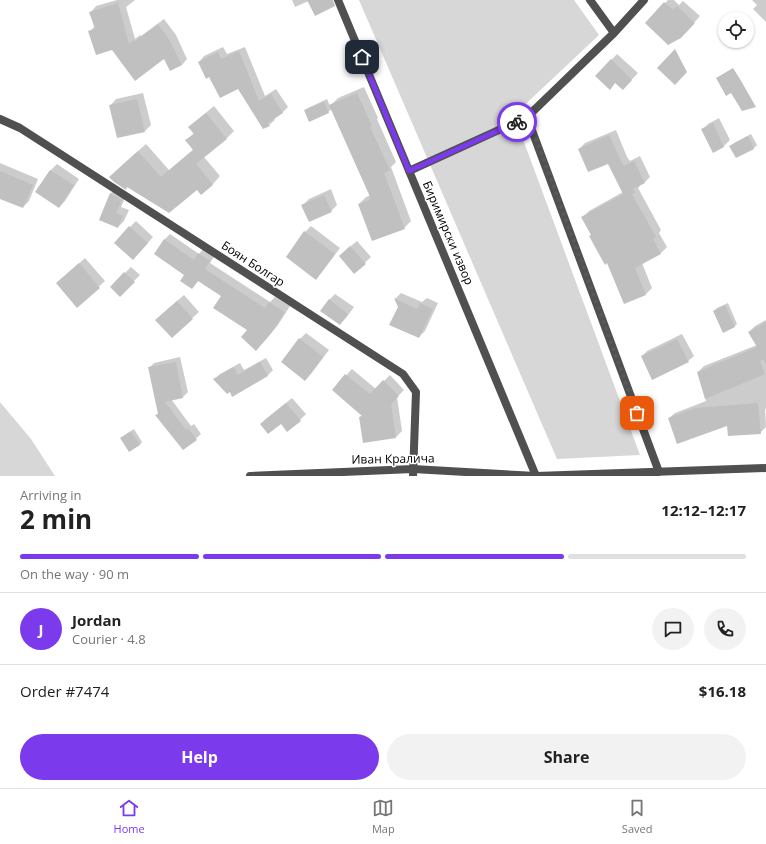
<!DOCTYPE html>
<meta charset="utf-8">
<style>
body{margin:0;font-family:"Open Sans",sans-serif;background:#f2f2f2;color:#222;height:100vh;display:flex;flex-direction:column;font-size:15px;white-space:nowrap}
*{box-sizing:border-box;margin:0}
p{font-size:13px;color:#767676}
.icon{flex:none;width:22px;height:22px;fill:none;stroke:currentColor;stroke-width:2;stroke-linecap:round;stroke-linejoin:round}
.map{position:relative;height:476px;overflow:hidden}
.drawer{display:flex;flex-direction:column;background:#fff;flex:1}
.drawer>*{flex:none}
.controls{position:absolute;left:718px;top:12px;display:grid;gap:8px}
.controls a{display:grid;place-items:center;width:36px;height:36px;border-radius:50%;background:#fff;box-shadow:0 1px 3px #0004;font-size:20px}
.pin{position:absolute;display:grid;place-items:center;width:34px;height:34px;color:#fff;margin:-17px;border-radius:8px;box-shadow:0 2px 6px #0006}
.courier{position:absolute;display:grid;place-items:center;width:40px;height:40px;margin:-20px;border:3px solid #7c3aed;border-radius:50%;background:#fff;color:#222;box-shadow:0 1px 5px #0007}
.summary em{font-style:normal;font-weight:700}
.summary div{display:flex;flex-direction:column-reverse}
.summary{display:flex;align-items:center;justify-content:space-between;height:68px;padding:0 20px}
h1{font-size:26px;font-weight:700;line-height:30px}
.bar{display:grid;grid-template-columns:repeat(4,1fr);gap:6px 4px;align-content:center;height:48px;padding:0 20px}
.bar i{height:5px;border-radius:3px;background:#e0e0e0}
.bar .selected{background:#7c3aed}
.bar p{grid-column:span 4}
.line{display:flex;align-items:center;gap:10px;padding:0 20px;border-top:1px solid #e0e0e0}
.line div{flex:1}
.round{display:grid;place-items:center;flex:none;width:42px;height:42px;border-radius:21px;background:#f2f2f2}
.action{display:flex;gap:8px;margin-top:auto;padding:8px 20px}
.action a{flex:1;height:46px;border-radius:24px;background:#7c3aed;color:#fff;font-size:16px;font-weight:700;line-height:46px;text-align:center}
.action a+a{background:#f2f2f2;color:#222}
.menu{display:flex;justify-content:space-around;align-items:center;height:56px;border-top:1px solid #e0e0e0;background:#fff;font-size:11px;color:#767676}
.menu a{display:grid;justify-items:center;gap:2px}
.menu .selected{color:#7c3aed}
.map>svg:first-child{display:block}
</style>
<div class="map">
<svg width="766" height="476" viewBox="0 0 766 476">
<rect width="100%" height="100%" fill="#fff"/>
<!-- green -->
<path fill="#d7d7d7" d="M 359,0 L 574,0 L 599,35 L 514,115 L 640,455 L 557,459 Z
M 0,402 L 31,439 L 55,476 L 0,476 Z"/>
<!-- shadow -->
<path fill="#0003" d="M 117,0 L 135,0 L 126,7 L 135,39 L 140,35 L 141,36 L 164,19 L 176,35 L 187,59 L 182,65 L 165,58 L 112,49 L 90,31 L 95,26 L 91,12 L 96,6 Z
M 292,0 L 311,0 L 295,7 Z
M 668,0 L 674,0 L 679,5 L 683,1 L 700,16 L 687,31 L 646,23 Z
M 752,0 L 766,0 L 766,22 L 753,9 L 757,5 Z
M 223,47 L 227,54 L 245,47 L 265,96 L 276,89 L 288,107 L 282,113 L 274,118 L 275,120 L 269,125 L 238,88 L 210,76 L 199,62 L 204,56 Z
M 617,54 L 638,73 L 623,89 L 616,82 L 596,76 Z
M 364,87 L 378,118 L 377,119 L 396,162 L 391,167 L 411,221 L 404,228 L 359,204 L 366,197 L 371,195 L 332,109 L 328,112 L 305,111 L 308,108 L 327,99 L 330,106 L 338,98 Z
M 143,93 L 151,125 L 145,131 L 110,106 L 116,99 Z
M 214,106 L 234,131 L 227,138 L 204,157 L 220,176 L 213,184 L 201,193 L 197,188 L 128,186 L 126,188 L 118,169 L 146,144 L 169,170 L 194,149 L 187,140 L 194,133 L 190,127 L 197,120 Z
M 719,118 L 730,140 L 724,146 L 713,151 L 702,130 L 708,124 Z
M 616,130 L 627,157 L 630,161 L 640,156 L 650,177 L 644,183 L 640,185 L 640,186 L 638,188 L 661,230 L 659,233 L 667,247 L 661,253 L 642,263 L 652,288 L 646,294 L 624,303 L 608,262 L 583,217 L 589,211 L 623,192 L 608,162 L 579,149 L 585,143 Z
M 751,134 L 757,145 L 754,148 L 736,157 L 731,146 L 734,143 Z
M 0,163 L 38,179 L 29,201 L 23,207 L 0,198 Z
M 57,164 L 79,179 L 65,201 L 59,207 L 36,192 L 51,170 Z
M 117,187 L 127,194 L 121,207 L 129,210 L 124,221 L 118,227 L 100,220 L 111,193 Z
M 331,189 L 337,205 L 331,211 L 303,205 L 309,199 Z
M 136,221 L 153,237 L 139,253 L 130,227 Z
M 311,226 L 340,248 L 322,272 L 316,278 L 305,232 Z
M 170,234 L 199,254 L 204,248 L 215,255 L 210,263 L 270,302 L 275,297 L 290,306 L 278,325 L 262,344 L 249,330 L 222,296 L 199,280 L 192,288 L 186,274 L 164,240 Z
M 357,241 L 371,257 L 355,272 L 346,250 Z
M 85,258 L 105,281 L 77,306 L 57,283 Z
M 131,267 L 140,275 L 120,295 L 111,287 Z
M 401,293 L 422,302 L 427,298 L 438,303 L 425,331 L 419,337 L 399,307 L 395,299 Z
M 335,294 L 354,307 L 346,318 L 340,324 L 329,300 Z
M 184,295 L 199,312 L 172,336 L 162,314 Z
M 728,303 L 737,324 L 734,327 L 714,311 L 717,308 Z
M 766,320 L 766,409 L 765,409 L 766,427 L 760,433 L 728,425 L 669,418 L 675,413 L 706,401 L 698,372 L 704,366 L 757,345 L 749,332 L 755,326 Z
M 306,333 L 329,350 L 311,374 L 305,380 L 282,362 L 300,339 Z
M 682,334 L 694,356 L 688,361 L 642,356 L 647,351 Z
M 180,357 L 188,392 L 183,397 L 171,399 L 191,426 L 194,424 L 201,434 L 184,449 L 159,414 L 149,368 L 154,363 Z
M 266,358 L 273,370 L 268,375 L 233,396 L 230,391 L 215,379 L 220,374 L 240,363 L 244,370 Z
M 352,369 L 376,389 L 390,375 L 404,390 L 397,397 L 402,431 L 396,437 L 360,417 L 363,415 L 333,390 Z
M 292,398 L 306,414 L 300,420 L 261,424 L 267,418 Z
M 134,429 L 142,442 L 140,445 L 124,436 Z"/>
<!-- building -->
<path fill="#c0c0c0" d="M 307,0 L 333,0 L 335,6 L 315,16 Z
M 664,2 L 673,10 L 677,6 L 695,23 L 681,38 L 668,45 L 645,23 Z
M 118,3 L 129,44 L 134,40 L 135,41 L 158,24 L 170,41 L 182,65 L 170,71 L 164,59 L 135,81 L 112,50 L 96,55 L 88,31 L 95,29 L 89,12 Z
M 675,49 L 687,72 L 675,85 L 657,68 Z
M 239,51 L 259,101 L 271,94 L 283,113 L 268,123 L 270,126 L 263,129 L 238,89 L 220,98 L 209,77 L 206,79 L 198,62 L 218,52 L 221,59 Z
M 611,59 L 632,80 L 623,90 L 615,83 L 610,90 L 595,76 Z
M 733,68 L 740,79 L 756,107 L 742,111 L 731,93 L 726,96 L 716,78 Z
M 357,93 L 372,126 L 370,127 L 390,170 L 384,173 L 405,229 L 372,241 L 358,204 L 371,199 L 329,105 Z
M 137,99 L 145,132 L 117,138 L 109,105 Z
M 324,102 L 329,113 L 309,122 L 304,110 Z
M 206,113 L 227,139 L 196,164 L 213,185 L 201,195 L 197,190 L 169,213 L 127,187 L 126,190 L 114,182 L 109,177 L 138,151 L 161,177 L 193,150 L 185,140 L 194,134 L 188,127 Z
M 713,123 L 724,147 L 713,153 L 701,129 Z
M 609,135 L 622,163 L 624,166 L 634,161 L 645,183 L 633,189 L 635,193 L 632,194 L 656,237 L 653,239 L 661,254 L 635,268 L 646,295 L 624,304 L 607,263 L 605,265 L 589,236 L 591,235 L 581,217 L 623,194 L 608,164 L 588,172 L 578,149 Z
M 748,136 L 754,149 L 736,158 L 729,146 Z
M 50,170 L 74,185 L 59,208 L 35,192 Z
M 0,171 L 33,185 L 23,208 L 0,199 Z
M 110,193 L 122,200 L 116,213 L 123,216 L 118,228 L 99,220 Z
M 324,195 L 332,212 L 309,222 L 301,205 Z
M 129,226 L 148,243 L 133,260 L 114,243 Z
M 304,231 L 335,254 L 316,280 L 286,257 Z
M 164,239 L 194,260 L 198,253 L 210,261 L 205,269 L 265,308 L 269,302 L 285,312 L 272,332 L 256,351 L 241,337 L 247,330 L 213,308 L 221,296 L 198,281 L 192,289 L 180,281 L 184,275 L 154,254 Z
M 350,246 L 366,264 L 354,274 L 339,256 Z
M 79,263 L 100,288 L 77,308 L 56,283 Z
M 124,272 L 135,282 L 120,297 L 110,287 Z
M 394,298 L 417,309 L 420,303 L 433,309 L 419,338 L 389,325 L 398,307 Z
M 329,299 L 348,314 L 340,325 L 320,311 Z
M 177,301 L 193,319 L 172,338 L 155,320 Z
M 725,305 L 735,327 L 723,333 L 713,311 Z
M 766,322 L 766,364 L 763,359 L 760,361 L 765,374 L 705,399 L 697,372 L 757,347 L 748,332 Z
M 299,338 L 323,357 L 305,381 L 281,362 Z
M 677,339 L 689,362 L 652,380 L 641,356 Z
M 176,362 L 183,398 L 165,402 L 186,430 L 188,428 L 197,440 L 183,450 L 155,415 L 158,414 L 148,367 Z
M 260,362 L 268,376 L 232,397 L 230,392 L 227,394 L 213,379 L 234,367 L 238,375 Z
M 345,374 L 370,394 L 383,380 L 399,396 L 391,404 L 396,438 L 363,443 L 359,417 L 362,416 L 332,390 Z
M 286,403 L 301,421 L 287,432 L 281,424 L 268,434 L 260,424 Z
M 758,403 L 761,434 L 728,436 L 727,426 L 677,444 L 668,418 L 695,408 Z
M 131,431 L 140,445 L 129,452 L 120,438 Z"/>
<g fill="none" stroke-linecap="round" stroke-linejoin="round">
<!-- street -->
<path stroke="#505050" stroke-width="8" d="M 338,0 L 536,476
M 590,0 L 614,33
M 527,117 L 659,472
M 0,119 L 20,128 L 403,374 L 416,392 L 413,476
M 409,171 L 527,117 L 614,33 L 644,0
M 250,476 L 413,469 L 536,476 L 766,468"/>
</g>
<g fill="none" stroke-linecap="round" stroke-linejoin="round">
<!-- done -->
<path stroke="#595959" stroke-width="4" stroke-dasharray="0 7.2" d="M 517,122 L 528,117 L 637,413"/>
<!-- route -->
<path stroke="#7c3aed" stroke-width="5" d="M 362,57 L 409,171 L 517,122"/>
</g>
<g text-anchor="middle" stroke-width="3" stroke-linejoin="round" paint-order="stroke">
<!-- street labels -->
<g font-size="12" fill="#000" stroke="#fff">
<text transform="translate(448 233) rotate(67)" y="4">Биримирски извор</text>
<text transform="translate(253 264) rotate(33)" y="4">Боян Болгар</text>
<text transform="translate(393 459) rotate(-1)" y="4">Иван Кралича</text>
</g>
</g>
</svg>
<div class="controls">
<a><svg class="icon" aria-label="locate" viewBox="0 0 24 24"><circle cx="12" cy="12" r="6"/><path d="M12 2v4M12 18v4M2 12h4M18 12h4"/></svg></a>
</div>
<div class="pin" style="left:637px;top:413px;background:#ea580c"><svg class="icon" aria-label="bag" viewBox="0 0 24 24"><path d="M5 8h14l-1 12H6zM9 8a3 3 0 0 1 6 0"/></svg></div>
<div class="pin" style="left:362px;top:57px;background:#1f2937"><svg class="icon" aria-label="home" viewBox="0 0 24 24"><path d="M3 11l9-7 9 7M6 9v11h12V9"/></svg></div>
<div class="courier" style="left:517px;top:122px"><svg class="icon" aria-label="bike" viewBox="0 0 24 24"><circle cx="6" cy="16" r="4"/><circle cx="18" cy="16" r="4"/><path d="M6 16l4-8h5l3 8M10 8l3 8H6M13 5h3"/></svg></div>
</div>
<section class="drawer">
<div class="summary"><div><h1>2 min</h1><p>Arriving in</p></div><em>12:12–12:17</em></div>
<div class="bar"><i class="selected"></i><i class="selected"></i><i class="selected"></i><i></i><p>On the way · 90 m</p></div>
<div class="line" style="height:72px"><b class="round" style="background:#7c3aed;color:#fff">J</b><div><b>Jordan</b><p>Courier · 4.8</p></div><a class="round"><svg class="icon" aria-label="chat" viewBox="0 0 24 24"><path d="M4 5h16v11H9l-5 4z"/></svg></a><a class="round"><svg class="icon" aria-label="phone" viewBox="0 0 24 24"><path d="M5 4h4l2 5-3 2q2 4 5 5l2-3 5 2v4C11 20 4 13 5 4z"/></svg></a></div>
<div class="line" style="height:52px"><div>Order #7474</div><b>$16.18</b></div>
<div class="action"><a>Help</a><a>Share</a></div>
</section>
<nav class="menu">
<a class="selected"><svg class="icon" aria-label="home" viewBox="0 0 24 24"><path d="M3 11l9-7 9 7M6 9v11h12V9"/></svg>Home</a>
<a><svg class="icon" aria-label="map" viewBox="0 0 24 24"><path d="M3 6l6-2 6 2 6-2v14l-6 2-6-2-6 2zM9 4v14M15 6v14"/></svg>Map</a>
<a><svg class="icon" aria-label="saved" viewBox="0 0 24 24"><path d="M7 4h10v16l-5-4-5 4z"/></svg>Saved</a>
</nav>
